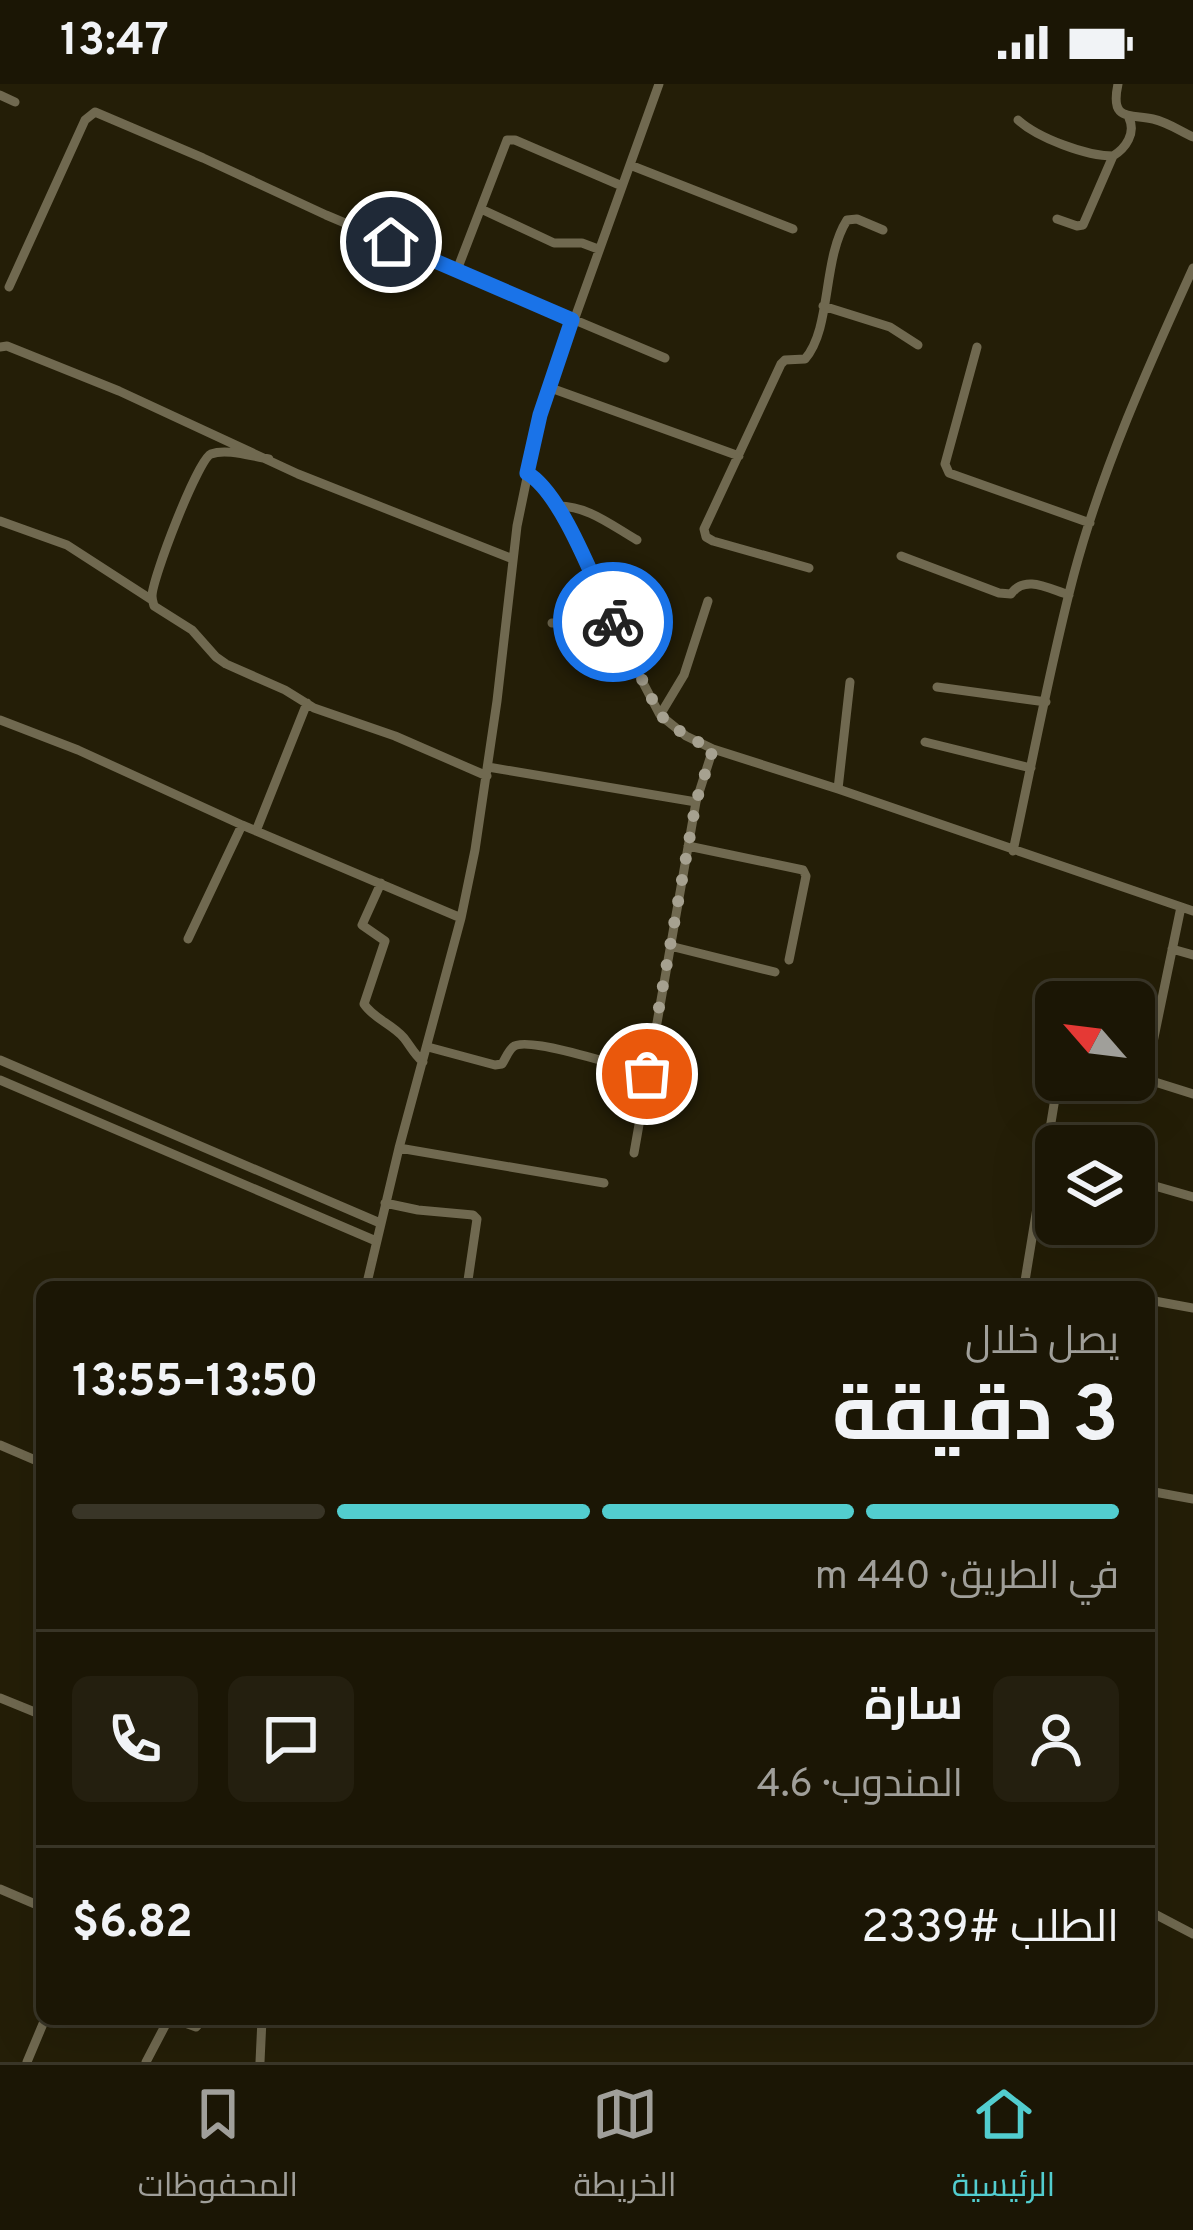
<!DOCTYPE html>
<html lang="ar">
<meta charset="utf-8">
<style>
body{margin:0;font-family:Overpass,Cairo,sans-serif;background:#241f0f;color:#f1f3f6;direction:rtl;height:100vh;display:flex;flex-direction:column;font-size:45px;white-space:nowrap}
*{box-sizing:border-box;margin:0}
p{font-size:39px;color:#a09f9a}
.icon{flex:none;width:66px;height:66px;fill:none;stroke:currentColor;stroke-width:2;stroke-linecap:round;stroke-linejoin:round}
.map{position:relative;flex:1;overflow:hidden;direction:ltr}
.details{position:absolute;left:36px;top:1197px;width:1119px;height:744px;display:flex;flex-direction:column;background:#1b1605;border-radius:18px;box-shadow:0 12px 48px #0002,0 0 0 3px #393527;direction:rtl}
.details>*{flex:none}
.needle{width:78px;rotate:298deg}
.tools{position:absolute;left:1035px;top:897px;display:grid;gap:24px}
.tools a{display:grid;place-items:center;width:120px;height:120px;border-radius:18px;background:#1b1605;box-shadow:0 12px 48px #0002,0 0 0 3px #393527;font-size:60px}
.pin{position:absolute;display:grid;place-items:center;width:102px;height:102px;color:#fff;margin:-51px;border:6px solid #fff;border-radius:50%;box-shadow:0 3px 12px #0007}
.courier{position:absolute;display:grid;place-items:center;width:120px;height:120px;margin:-60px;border:9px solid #1a73e8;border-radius:50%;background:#fff;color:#222;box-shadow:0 3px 15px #0007}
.head em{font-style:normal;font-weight:700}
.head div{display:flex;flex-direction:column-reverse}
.head{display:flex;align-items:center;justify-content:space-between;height:204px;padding:0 36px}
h1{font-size:78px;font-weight:700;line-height:90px}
.bar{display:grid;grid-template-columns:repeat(4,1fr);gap:18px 12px;align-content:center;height:144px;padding:0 36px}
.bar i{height:15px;border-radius:9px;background:#393527}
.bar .selected{background:#52cdcf}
.bar p{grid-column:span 4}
.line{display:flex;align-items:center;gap:30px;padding:0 36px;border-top:3px solid #393527}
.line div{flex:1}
.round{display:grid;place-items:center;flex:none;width:126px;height:126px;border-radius:18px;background:#241f0f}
.status{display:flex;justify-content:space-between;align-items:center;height:84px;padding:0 60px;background:#1b1605;direction:ltr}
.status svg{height:33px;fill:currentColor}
.tabs{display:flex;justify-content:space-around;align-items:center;height:168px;border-top:3px solid #393527;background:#1b1605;font-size:33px;color:#a09f9a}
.tabs a{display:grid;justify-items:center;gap:6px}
.tabs .selected{color:#52cdcf}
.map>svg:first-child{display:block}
</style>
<div class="status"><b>13:47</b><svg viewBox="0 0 49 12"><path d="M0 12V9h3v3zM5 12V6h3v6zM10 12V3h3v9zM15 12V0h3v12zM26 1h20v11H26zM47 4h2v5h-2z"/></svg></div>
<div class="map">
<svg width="1193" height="1978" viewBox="0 0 1193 1978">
<rect width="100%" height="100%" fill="#241e07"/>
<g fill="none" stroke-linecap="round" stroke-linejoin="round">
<!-- minor -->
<path stroke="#706950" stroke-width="9" d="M 1118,0 C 1110,37 1128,30 1153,35 C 1167,38 1180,47 1193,53
M 0,11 L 15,18
M 1018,36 C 1038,54 1086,72 1113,72 C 1126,64 1136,49 1129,34
M 630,81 L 793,145
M 481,125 L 554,159 L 582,159 L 598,165
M 1057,135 L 1077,142 L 1083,141 L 1113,72
M 457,186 L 507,56 L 515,56 L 622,102
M 9,203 L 85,36 L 95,28 L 203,74 L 326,131 L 665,274
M 823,222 L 890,243 L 918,261
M 0,263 L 7,262 L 119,307 L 298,390 L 513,475
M 977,263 L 945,380 L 949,389 L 1090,439
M 548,303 L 739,372
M 269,375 C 253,373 227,364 211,370 C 198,375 152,495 152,512 C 152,515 153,518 154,522 L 192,546 L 216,573 L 226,580 L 285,606 L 314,624 L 395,652 L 487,692
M 527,389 L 542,400 L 562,432 L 619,553 L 660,631 L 686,652 L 713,665 L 838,705 L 1193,827
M 556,422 C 587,421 611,441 637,456
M 0,437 L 67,461 L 152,516
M 901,472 L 999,509 L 1011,510 C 1025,490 1049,505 1069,511
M 809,484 L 713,457 L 706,453 L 704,445 L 781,280 L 785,276 L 805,275 C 832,244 822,175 847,136 L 857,135 L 883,146
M 552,539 L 613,539
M 937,603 L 1046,618
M 660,631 L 684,591 L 708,517
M 0,636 L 78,666 L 242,741 L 461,834
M 925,658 L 1031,684
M 488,683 L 696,718
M 838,705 L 850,598
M 256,747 L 307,619
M 688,762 L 803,786 L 806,792 L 789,876
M 1013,767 C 1033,675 1050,581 1074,490 C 1102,385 1148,283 1193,184
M 381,799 L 362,841 L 385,857 L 364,920 C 374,935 392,940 404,954 C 411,963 414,970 423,978
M 188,855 L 242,741
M 670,862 L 775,888
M 1172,865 L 1193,871
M 428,963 L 495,981 L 502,980 C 506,974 508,967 513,963 C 526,951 626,984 647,990
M 1152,963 L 1181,823
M 0,976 L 380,1139
M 0,996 L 376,1157
M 1155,998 L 1193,1010
M 399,1064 L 604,1099
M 634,1069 L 696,718 L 713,665
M 1134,1096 L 1193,1113
M 385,1119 L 418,1126 L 473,1131 L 477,1135 L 467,1203
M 366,1203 L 399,1064 L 461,834 L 475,766 L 497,617 L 517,442 L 540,331 L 659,0
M 1024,1203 L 1058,996
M 1149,1216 L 1193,1224
M 0,1361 L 42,1379
M 1149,1407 L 1193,1415
M 0,1614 L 42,1631
M 0,1805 L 42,1823
M 1149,1827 L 1193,1850
M 27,1978 L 45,1935
M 146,1978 L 167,1938 L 177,1936 L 196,1943 L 203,1935
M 260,1978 L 262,1935"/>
</g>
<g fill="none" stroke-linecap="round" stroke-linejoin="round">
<!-- done -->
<path stroke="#a6a190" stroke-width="12" stroke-dasharray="0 21.6" d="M 613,538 L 660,631 L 686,652 L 713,665 L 696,718 L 647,990"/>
<!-- route -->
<path stroke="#1a73e8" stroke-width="15" d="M 391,158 L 572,236 L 540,331 L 527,389 C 562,409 595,500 613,538"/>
</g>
</svg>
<div class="tools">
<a><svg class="needle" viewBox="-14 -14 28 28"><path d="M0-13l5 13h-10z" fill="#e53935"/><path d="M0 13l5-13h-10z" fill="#a09f9a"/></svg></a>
<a><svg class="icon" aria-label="layers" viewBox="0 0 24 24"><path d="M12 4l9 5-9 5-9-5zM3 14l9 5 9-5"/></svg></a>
</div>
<div class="pin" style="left:647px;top:990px;background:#ea580c"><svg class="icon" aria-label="bag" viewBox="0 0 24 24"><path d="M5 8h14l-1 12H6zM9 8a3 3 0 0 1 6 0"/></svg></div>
<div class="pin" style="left:391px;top:158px;background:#1f2937"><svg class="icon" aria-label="home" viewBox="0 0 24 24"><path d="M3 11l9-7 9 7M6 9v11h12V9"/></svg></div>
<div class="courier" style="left:613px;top:538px"><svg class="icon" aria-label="bike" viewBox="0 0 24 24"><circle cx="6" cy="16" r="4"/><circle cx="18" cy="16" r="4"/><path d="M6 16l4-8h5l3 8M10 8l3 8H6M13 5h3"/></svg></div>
<section class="details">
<div class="head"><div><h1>3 دقيقة</h1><p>يصل خلال</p></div><em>13:50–13:55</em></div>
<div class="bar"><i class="selected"></i><i class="selected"></i><i class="selected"></i><i></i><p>في الطريق · 440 m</p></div>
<div class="line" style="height:216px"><a class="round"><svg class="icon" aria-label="person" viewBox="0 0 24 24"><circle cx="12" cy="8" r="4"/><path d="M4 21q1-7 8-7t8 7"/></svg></a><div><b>سارة</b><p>المندوب · 4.6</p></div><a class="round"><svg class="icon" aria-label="chat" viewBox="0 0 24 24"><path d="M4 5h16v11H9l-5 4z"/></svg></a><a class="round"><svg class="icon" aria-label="phone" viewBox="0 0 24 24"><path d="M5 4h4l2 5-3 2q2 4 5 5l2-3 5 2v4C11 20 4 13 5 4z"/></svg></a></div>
<div class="line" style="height:156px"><div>الطلب #2339</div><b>$6.82</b></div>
</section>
</div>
<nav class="tabs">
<a class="selected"><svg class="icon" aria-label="home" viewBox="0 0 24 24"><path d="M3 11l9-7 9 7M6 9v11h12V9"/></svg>الرئيسية</a>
<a><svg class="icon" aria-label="map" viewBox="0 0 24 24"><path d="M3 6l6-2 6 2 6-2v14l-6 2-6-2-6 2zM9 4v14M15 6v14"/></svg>الخريطة</a>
<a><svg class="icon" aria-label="saved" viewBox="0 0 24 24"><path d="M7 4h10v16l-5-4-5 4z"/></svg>المحفوظات</a>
</nav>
